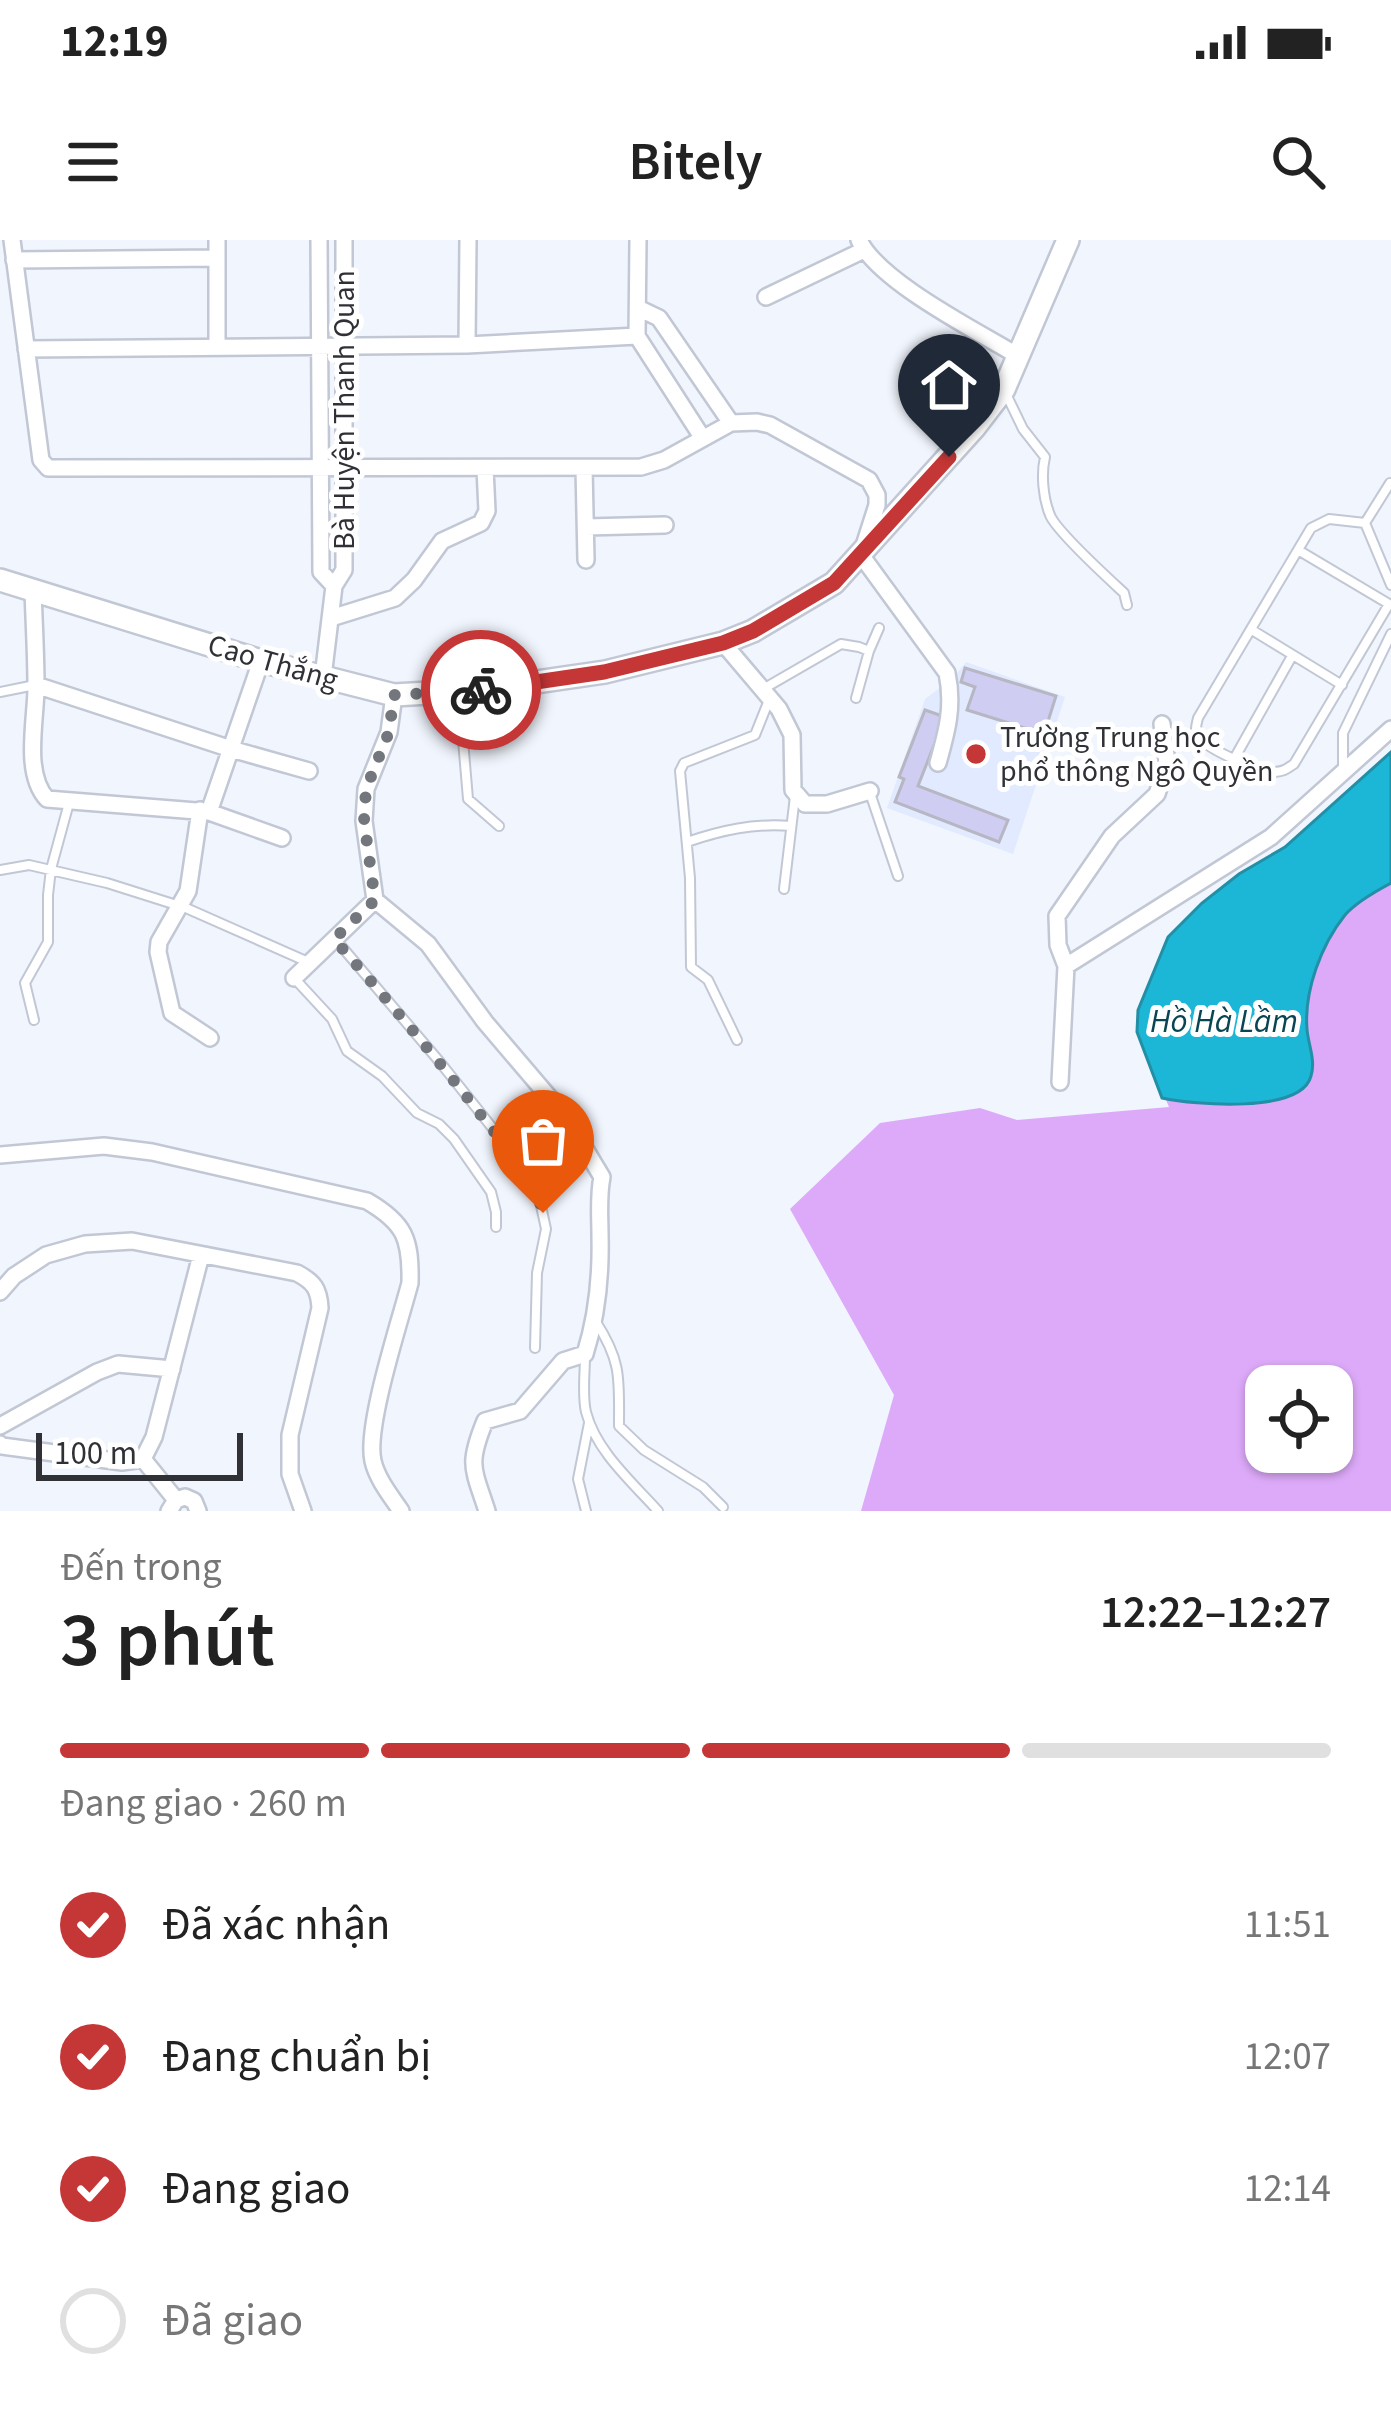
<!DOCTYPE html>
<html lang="vi">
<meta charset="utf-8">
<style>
body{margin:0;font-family:"Source Sans 3",sans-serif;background:#f6f6f6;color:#222;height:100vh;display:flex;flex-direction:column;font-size:45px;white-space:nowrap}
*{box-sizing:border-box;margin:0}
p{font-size:39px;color:#767676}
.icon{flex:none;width:66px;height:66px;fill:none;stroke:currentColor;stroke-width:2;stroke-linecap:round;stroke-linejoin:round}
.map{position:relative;height:1271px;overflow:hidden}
.side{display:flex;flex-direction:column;background:#fff;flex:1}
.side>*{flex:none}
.controls{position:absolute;left:1245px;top:1125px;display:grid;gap:24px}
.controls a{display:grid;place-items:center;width:108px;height:108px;border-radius:24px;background:#fff;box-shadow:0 3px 9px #0004;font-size:60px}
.scale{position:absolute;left:36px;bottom:30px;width:207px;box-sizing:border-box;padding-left:12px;border:6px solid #2f3136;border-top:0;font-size:33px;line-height:42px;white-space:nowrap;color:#2f3136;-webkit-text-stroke:9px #fff;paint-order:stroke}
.pin{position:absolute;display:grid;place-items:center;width:102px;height:102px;color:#fff;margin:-123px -51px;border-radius:50% 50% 50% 0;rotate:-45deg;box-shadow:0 0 12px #0007}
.pin .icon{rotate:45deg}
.courier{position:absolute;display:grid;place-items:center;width:120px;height:120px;margin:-60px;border:9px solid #c53636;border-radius:50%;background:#fff;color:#222;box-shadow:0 3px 15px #0007}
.headline em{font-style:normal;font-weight:600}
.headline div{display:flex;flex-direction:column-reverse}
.headline{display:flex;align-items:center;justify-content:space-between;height:204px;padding:0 60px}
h1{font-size:78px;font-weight:600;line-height:90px}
.bar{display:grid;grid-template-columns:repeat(4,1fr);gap:18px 12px;align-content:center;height:144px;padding:0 60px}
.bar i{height:15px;border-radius:9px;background:#e0e0e0}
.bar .active{background:#c53636}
.bar p{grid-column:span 4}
ol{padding:0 60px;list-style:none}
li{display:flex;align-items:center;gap:36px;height:132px}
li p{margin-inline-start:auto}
li .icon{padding:12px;border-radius:50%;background:#c53636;color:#fff;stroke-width:4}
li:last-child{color:#767676}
li i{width:66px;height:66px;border:6px solid #e0e0e0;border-radius:50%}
.status{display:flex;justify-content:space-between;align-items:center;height:84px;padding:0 60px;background:#fff;direction:ltr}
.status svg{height:33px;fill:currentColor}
header{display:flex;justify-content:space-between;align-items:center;height:156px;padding:0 60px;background:#fff;font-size:54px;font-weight:600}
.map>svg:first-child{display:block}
</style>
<div class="status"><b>12:19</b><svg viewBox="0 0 49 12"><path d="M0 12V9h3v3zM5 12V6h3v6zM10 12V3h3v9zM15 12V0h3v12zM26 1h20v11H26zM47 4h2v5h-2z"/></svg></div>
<header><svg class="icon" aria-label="menu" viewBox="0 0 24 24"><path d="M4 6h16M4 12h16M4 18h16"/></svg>Bitely<svg class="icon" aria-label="search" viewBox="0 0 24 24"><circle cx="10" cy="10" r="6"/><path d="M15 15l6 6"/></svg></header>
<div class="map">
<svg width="1391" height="1271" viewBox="0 0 1391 1271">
<rect width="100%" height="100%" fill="#f1f5fd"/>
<!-- built -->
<path fill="#e1eafe" d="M 966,422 L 1065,457 L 1013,614 L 887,568 L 925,459 L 953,438 Z"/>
<!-- green -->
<path fill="#ddaaf9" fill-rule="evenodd" d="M 1391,515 L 1391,1271 L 861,1271 L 894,1155 L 790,969 L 880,883 L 980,868 L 1017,880 L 1169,867 L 1142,803 L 1296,599 ZM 1266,1146 L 1332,1146 L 1332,1212 L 1266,1212 Z"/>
<!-- water -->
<path fill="#1cb7d6" stroke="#228fa6" stroke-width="3" d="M 1391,512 L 1391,643 C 1376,651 1356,662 1345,675 C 1321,705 1304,751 1307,789 C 1308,804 1316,820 1311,836 C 1301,874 1194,865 1162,858 L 1137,792 L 1138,770 L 1168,697 L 1202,663 L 1239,634 L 1285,607 Z"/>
<!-- building -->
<path fill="#cfcdf1" stroke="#b7b6c3" stroke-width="3" d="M 965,428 L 1056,456 L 1044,494 L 967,470 L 975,447 L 961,442 Z
M 925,470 L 945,477 L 918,546 L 1008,580 L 999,602 L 895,562 L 904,539 L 899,537 Z"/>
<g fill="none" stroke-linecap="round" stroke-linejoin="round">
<defs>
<path id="lane" d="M 1007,156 L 1023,189 L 1045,217 C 1041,234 1043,258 1050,275 C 1056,291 1109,339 1124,353 L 1127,365
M 1365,283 L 1329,279 L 1311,288 L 1198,478 C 1196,487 1194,490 1200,498 C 1209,510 1259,532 1275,532 C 1285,531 1286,529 1294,524 L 1389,364
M 1365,283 L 1391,345
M 1365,283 L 1390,243
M 1298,310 L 1389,364
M 1252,390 L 1342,445
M 763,449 L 841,404 L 859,407 L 869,411
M 0,452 L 35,445
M 459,453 L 468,559 L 499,586
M 856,458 L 869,411 L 879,388
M 1234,519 L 1292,416
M 1343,531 L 1343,493 L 1391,394
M 870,553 L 898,636
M 687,602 C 722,590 754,583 791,586
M 0,630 L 29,625 L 107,643 L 186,668 L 308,722
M 784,649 L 795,556
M 336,700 L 439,821 L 514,915 L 538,952 L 546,989 L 537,1033 L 535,1108
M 295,739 L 332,779 L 347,811 L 382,836 L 417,873 L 439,884 L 454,899 L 491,952 L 496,972 L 496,987
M 34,780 L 25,743 L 48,702 L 48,655 L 51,629 L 69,563
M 737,800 L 708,740 L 691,727 L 690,638 L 680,531 L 684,523 L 755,495 L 769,460
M 596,1082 C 622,1122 619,1140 619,1186 L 644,1210 L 703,1247 L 723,1267
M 585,1116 C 585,1133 582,1155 586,1172 C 596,1211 632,1242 658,1271
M 586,1271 L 578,1239 L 589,1183"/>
<path id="street" d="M 12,0 L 41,220 L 48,228 L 641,227 L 664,220 L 731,183 L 757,182 L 770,185 L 869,240 L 877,255 L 877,265 L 861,315 L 947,433 C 954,466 947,491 938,523
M 217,0 L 217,107
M 319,0 L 321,332 L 334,346
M 859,0 C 879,42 977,91 1018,116
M 14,20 L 217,18
M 766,57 L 864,10
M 638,68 L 659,78 L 731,183
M 637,96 L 638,0
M 467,105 L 468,0
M 26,109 L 467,105 L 637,96 L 702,197
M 584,228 L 586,320
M 586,287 L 665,285
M 33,350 C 34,382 36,414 36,447 C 36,480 23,533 47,559 L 209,572 L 282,598
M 331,378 L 395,358 L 414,340 L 442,301 L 481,283 L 487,271 L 485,228
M 723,403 L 779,469 L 792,495 L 793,550 L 805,564 L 827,564 L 870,551
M 323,437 L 334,346 L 344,330 L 344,0
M 36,445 L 231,509 L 309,531
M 394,455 L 389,492 L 366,549 L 364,581 L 375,660 L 428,704 L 485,782 L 566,877 L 602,937 C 598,957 600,975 600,996 C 601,1036 597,1076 585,1114 L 563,1121 L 520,1171 L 485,1181 C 467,1225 473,1228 487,1271
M 200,570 L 188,651 L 159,702 L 158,712 L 172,773 L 210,798
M 209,572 L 261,421
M 1066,726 L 1271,597 L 1391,489
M 294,738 L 375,660
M 1060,842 L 1066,726 L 1058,705 L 1057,676 L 1112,596 L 1157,554 L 1167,523 L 1162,484
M 0,915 L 104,906 L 152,912 L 367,961 C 405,983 411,999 410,1043 C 400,1081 365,1187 373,1221 C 377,1239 391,1256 401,1271
M 0,1052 L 14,1036 L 46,1015 L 85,1004 L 132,1001 L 297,1033 C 314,1042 319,1049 320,1068 L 290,1195 L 290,1234 L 303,1271
M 0,1186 L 97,1132 L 118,1124 L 172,1129
M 0,1204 L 2,1206 L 122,1222 L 143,1219 L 154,1197 L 201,1015
M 143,1219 L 176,1260
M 169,1271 L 176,1260 L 185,1257 L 194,1261 L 198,1271"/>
<path id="secondary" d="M 0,340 L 261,421 L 394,455 L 481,450 L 605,432 L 723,403 L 753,391 L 834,343 L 974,188 L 1004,149 L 1068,0"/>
</defs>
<!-- lane casing -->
<use href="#lane" stroke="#c1c7d4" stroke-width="12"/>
<!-- street casing -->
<use href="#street" stroke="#c1c7d4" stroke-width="20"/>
<!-- secondary casing -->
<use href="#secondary" stroke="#c1c7d4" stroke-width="26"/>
<!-- lane -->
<use href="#lane" stroke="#fff" stroke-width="8"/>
<!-- street -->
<use href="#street" stroke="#fff" stroke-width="15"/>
<!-- secondary -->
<use href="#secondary" stroke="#fff" stroke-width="21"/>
</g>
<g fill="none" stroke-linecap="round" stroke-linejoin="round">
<!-- done -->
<path stroke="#73767c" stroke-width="12" stroke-dasharray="0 21.6" d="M 481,450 L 394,455 L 389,492 L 366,549 L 364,581 L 375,660 L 334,699 C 386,758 436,817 484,879 C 507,908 534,936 543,973"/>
<!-- route -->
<path stroke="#c53636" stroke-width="15" d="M 481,450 L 604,432 L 723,403 L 753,391 L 834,343 L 949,217"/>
</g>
<!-- markers -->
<circle fill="#c53636" stroke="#fff" stroke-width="4.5" cx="976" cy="514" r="12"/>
<g text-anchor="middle" stroke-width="10" stroke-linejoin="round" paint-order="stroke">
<!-- street labels -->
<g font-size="30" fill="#2f3136" stroke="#fff">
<text transform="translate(344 170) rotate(-90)" y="10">Bà Huyện Thanh Quan</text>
<text transform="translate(273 422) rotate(16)" y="10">Cao Thắng</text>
</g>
<!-- poi labels -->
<g font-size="30" fill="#2f3136" stroke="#fff" text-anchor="start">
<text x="1000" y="507">Trường Trung học<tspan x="1000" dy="34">phổ thông Ngô Quyền</tspan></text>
</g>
<!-- water labels -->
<g font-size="33" font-style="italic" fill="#084653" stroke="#fff">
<text x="1224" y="792">Hồ Hà Lầm</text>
</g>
</g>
</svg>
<div class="controls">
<a><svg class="icon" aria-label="locate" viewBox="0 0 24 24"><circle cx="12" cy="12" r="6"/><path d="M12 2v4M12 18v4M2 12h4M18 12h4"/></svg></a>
</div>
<div class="scale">100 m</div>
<div class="pin" style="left:543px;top:973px;background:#ea580c"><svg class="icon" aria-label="bag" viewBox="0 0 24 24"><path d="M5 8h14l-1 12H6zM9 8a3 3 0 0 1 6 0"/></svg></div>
<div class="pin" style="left:949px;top:217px;background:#1f2937"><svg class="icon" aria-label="home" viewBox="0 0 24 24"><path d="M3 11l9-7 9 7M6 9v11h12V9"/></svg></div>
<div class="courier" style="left:481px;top:450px"><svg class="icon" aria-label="bike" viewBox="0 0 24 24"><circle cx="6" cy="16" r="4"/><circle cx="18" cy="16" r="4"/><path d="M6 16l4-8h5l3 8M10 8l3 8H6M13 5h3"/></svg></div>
</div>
<section class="side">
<div class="headline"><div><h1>3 phút</h1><p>Đến trong</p></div><em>12:22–12:27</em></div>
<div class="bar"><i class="active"></i><i class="active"></i><i class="active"></i><i></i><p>Đang giao · 260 m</p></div>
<ol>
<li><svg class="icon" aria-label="check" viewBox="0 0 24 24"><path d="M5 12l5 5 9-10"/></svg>Đã xác nhận<p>11:51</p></li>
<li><svg class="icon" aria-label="check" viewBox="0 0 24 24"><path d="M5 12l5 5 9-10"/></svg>Đang chuẩn bị<p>12:07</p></li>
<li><svg class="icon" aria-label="check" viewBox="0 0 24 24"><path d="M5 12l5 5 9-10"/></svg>Đang giao<p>12:14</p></li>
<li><i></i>Đã giao</li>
</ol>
</section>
